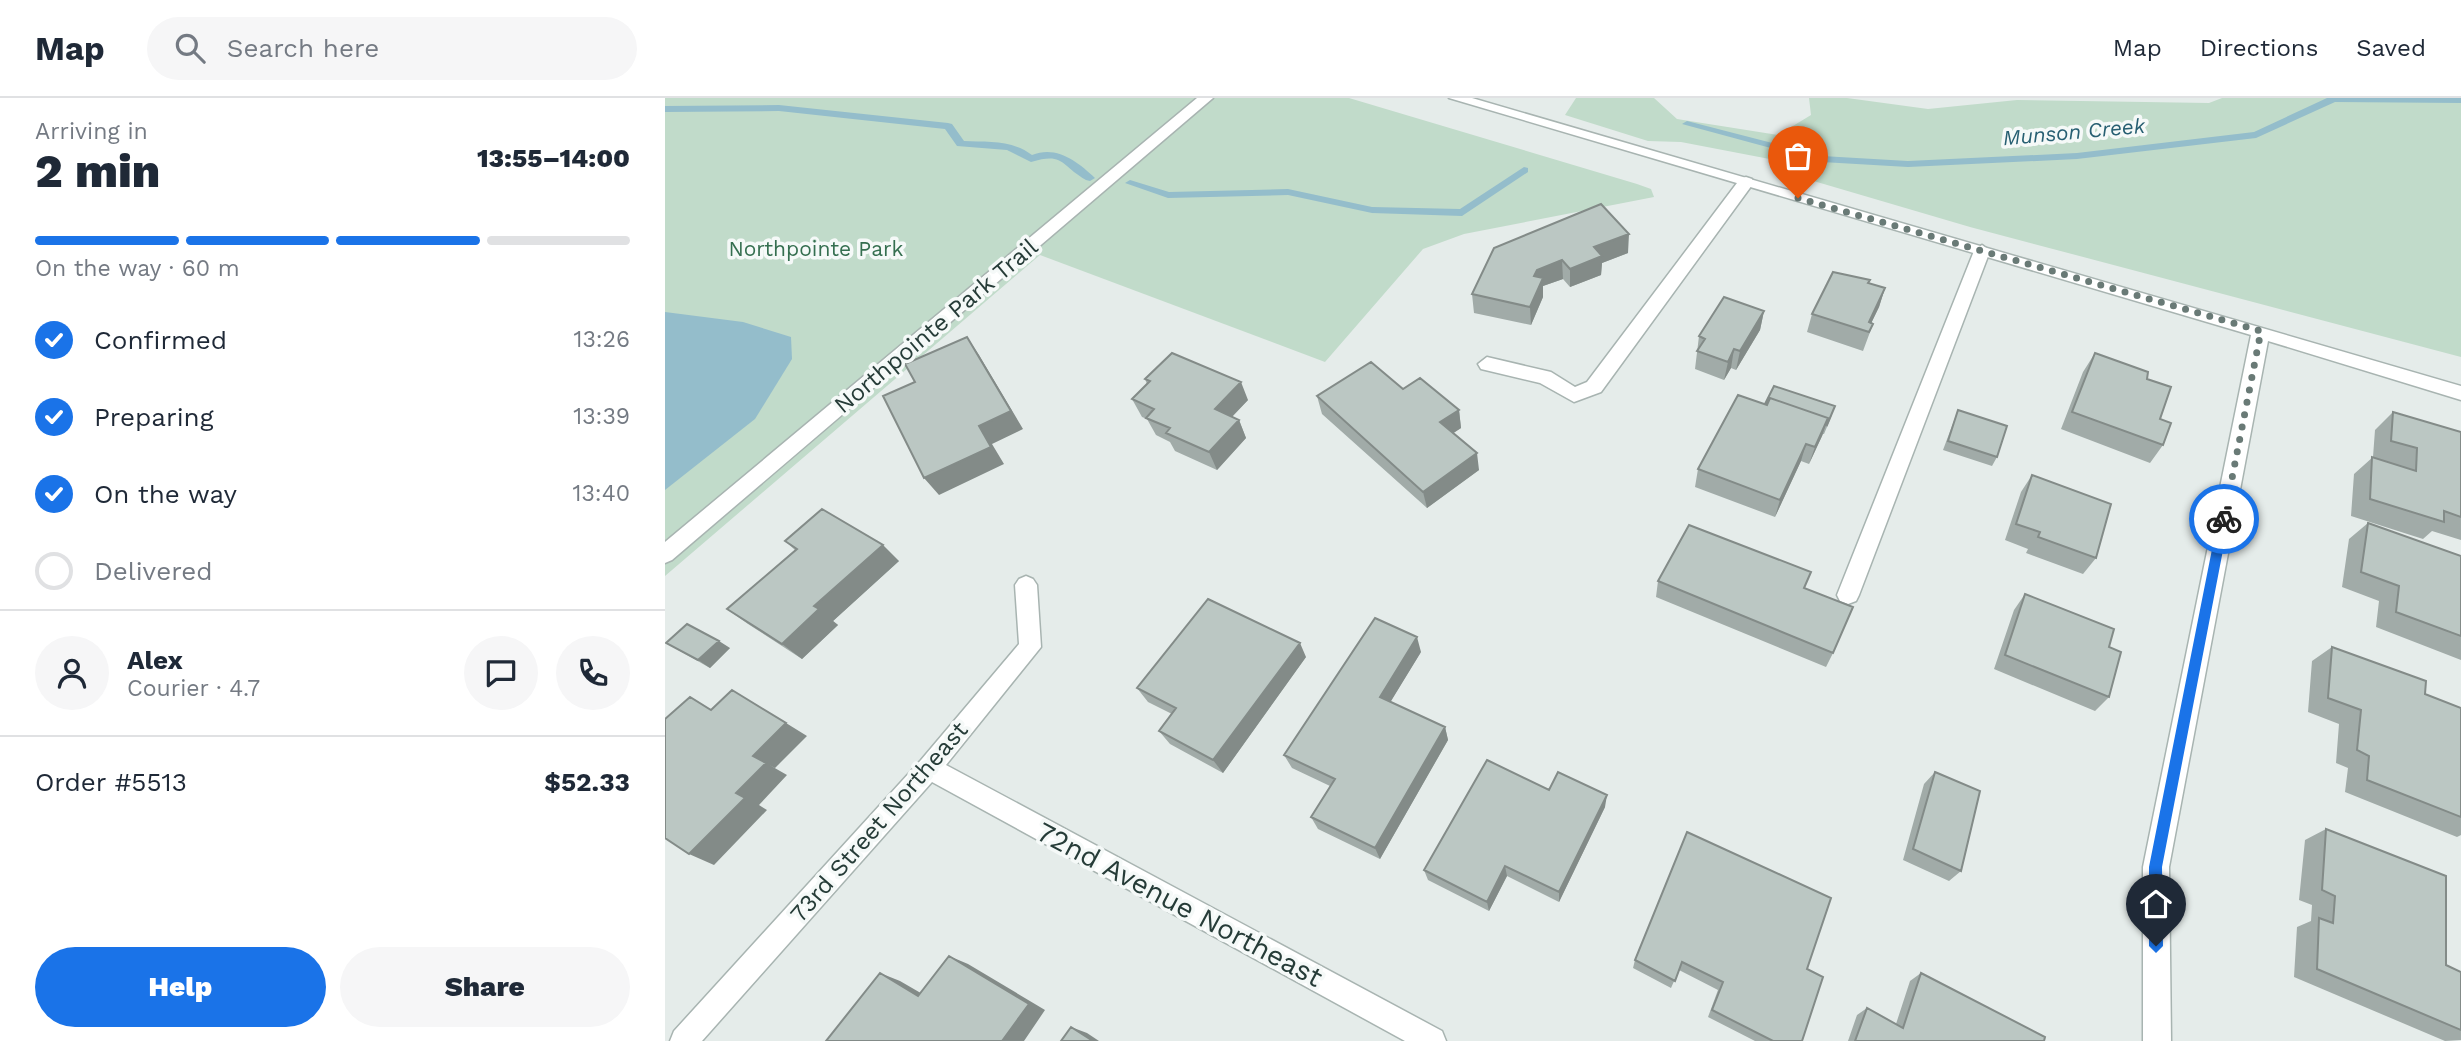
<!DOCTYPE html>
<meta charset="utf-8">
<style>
body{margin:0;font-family:"Work Sans",sans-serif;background:#f6f6f7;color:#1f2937;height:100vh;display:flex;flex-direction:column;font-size:26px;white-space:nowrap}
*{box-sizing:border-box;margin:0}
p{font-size:23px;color:#747a83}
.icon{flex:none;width:38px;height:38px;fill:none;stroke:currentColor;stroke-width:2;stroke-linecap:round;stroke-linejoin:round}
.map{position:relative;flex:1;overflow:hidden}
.details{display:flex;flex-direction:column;background:#fff;width:665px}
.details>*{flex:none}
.pin{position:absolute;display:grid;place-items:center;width:60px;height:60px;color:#fff;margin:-72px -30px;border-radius:50% 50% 50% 0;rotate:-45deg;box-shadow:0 0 7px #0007}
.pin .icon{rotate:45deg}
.courier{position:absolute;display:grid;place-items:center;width:70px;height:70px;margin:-35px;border:5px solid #1a73e8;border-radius:50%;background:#fff;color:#222;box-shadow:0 2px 9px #0007}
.overview em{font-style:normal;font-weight:800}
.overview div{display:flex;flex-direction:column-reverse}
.overview{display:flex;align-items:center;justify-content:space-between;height:119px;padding:0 35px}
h1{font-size:46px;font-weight:800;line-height:52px}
.bar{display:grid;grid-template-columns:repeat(4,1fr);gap:10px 7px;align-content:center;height:84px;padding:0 35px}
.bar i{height:9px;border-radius:5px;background:#e0e1e3}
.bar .active{background:#1a73e8}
.bar p{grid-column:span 4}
.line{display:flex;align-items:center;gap:18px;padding:0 35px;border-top:2px solid #e0e1e3}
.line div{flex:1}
.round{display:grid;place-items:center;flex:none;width:74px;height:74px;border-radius:37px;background:#f6f6f7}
ol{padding:0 35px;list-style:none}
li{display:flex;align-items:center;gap:21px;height:77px}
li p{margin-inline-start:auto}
li .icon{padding:7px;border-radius:50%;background:#1a73e8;color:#fff;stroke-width:4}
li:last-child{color:#747a83}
li i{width:38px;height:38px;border:4px solid #e0e1e3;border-radius:50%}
.action{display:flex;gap:14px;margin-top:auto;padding:14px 35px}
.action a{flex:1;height:80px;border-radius:42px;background:#1a73e8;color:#fff;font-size:28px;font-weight:800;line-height:80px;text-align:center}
.action a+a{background:#f6f6f7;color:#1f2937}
header{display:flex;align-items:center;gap:42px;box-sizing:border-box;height:98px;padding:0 35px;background:#fff;border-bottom:2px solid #e0e1e3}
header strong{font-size:33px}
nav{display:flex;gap:38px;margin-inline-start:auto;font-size:24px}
.search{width:490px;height:63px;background:#f6f6f7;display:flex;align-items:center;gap:18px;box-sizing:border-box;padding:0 24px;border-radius:38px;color:#747a83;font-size:26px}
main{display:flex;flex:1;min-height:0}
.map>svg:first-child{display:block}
</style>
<header>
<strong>Map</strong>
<div class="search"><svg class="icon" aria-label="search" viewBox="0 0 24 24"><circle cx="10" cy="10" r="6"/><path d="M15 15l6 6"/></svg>Search here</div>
<nav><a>Map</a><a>Directions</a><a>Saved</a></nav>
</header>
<main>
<section class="details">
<div class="overview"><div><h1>2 min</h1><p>Arriving in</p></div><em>13:55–14:00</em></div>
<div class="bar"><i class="active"></i><i class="active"></i><i class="active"></i><i></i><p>On the way · 60 m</p></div>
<ol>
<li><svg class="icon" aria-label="check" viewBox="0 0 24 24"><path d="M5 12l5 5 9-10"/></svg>Confirmed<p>13:26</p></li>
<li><svg class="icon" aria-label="check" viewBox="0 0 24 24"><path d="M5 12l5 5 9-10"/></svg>Preparing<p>13:39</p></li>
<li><svg class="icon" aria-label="check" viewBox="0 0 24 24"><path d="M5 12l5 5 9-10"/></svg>On the way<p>13:40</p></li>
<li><i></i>Delivered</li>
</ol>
<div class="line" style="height:126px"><a class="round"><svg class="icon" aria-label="person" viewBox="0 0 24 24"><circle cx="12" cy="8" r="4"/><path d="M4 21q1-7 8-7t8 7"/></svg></a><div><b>Alex</b><p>Courier · 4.7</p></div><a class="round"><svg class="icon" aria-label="chat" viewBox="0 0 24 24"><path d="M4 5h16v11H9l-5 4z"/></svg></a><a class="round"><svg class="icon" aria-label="phone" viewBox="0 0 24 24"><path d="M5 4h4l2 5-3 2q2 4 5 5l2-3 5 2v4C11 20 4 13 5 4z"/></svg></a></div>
<div class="line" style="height:91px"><div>Order #5513</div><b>$52.33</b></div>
<div class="action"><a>Help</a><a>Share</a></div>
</section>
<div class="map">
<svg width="1796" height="943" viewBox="0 0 1796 943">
<rect width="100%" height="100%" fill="#e5ecea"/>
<!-- green -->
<path fill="#c1dbca" d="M 0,0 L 684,0 L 972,86 L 986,91 L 989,99 L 799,136 L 758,151 L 660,264 L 375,157 L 0,478 Z
M 911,0 L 989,0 L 1012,21 L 1113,37 L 1146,17 L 1144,0 L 1182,0 L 1263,11 L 1352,2 L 1544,5 L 1557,0 L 1796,0 L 1796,259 L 1305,129 L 1118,74 L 1125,65 L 1016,44 L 983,43 L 900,17 Z"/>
<!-- water -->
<path fill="#94bdcb" d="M 0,214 L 78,224 L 126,239 L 127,261 L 90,321 L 0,392 Z"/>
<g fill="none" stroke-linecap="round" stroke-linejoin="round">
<!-- stream -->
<path fill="#94bdcb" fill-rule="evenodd" d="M 1662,0 L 1796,0 L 1796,5 L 1670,4 L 1591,40 L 1412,61 L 1243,69 L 1157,64 L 1017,26 L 1022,23 L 1157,58 L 1243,63 L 1412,55 L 1589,34 Z
M 114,7 L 283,25 L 287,26 L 299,43 C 322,44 348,42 367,57 C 392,47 413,64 430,80 L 425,83 L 421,82 C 395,67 399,54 366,64 L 342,52 L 292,48 L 280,31 L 114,13 L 0,14 L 0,8 Z
M 859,69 L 863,70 L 863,74 L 797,118 L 707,115 L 623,97 L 503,100 L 460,85 L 465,82 L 504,94 L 623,91 L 707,109 L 795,111 Z"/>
<defs>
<path id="lane" d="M 532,0 L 548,0 L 7,462 L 0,465 L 0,444 Z
M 1081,79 L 1087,81 L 1087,87 L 936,294 L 909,304 L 875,285 L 816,271 L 813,266 L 822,259 L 886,274 L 910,289 L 922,284 L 1075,81 Z
M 1317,147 L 1325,153 L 1194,497 L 1191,503 L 1183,506 L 1175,503 L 1172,497 L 1309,153 Z"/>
<path id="street" d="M 784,0 L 807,0 L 1796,288 L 1796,302 L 1603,243 L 1504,769 L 1506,943 L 1478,943 L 1478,769 L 1586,237 Z
M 361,478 L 368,481 L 372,487 L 376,549 L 281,667 L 777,933 L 781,943 L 740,943 L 267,684 L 37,943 L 5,943 L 9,933 L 256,662 L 354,546 L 350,487 L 354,481 Z"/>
</defs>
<!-- lane casing -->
<use href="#lane" stroke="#a8b4b1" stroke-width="3"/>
<!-- street casing -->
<use href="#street" stroke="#a8b4b1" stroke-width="3"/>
<!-- lane -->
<use href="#lane" fill="#fff" fill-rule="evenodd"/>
<!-- street -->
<use href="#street" fill="#fff" fill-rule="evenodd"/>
</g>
<!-- wall -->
<path fill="#a1aba8" d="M 829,150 L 963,155 L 937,165 L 936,177 L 905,189 L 898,181 L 878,188 L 878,199 L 866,227 L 809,215 L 807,196 Z
M 1204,185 L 1220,190 L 1214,209 L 1206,225 L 1208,226 L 1198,253 L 1142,234 L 1147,216 Z
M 1099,213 L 1095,232 L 1071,272 L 1066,270 L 1059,282 L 1030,271 L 1034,238 Z
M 1430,255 L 1482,281 L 1495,321 L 1498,347 L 1485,365 L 1396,331 L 1418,274 Z
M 480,281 L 583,302 L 567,319 L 574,322 L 581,340 L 552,372 L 510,353 L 505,344 L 491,337 L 482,321 L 477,319 L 467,301 L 482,286 Z
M 738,291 L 794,312 L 796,330 L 788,335 L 814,372 L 762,410 L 657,316 L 652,298 Z
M 1100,306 L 1167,317 L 1159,336 L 1158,336 L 1144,366 L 1136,363 L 1110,419 L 1030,389 L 1033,371 Z
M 1293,312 L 1332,359 L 1327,368 L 1278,352 Z
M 1728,314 L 1796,334 L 1796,442 L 1767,433 L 1758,441 L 1686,418 L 1689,376 L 1708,359 L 1710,332 Z
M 1367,377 L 1431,460 L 1418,476 L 1361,455 L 1363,451 L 1340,442 L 1356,394 Z
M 1703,425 L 1796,458 L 1796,562 L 1711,529 L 1714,503 L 1677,489 L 1684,441 Z
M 120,443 L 234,463 L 168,523 L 173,527 L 137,561 L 83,526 L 62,511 L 130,452 Z
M 993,483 L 1140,490 L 1168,555 L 1161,569 L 991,499 Z
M 1360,496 L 1444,549 L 1444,599 L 1430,613 L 1329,571 L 1349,512 Z
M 1,545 L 65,550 L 45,570 Z
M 1667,549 L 1760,596 L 1796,610 L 1796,737 L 1792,739 L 1680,694 L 1683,670 L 1671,665 L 1674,626 L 1643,614 L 1647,563 Z
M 756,554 L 725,604 L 780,629 L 783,642 L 715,761 L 653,731 L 646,719 L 665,688 L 627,670 L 619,657 Z
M 641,559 L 558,675 L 505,646 L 494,633 L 507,616 L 483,604 L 472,590 Z
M 1270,674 L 1296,773 L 1284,783 L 1238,762 L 1259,686 Z
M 884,692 L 940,709 L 894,804 L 842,778 L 824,813 L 763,782 L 759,772 Z
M 1661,731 L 1781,867 L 1796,874 L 1796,942 L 1780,943 L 1629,879 L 1632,829 L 1646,823 L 1647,807 L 1634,802 L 1640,742 Z
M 1022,734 L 1142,871 L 1137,943 L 1090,943 L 1043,919 L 1053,892 L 1014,872 L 1006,890 L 968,870 L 970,862 Z
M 1256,875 L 1379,943 L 1183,943 L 1192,917 L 1202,910 L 1231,926 L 1245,883 Z"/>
<!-- shaded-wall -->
<path fill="#838b88" d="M 964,136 L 963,155 L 937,165 L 936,177 L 905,189 L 905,171 L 929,149 Z
M 897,162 L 898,181 L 878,188 L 878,199 L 866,227 L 865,209 L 869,178 L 872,172 Z
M 1220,190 L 1214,209 L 1202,234 L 1204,224 Z
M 1099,213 L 1095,232 L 1071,272 L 1075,253 Z
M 302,239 L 314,257 L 358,331 L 327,346 L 339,366 L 274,397 L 259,380 Z
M 1069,251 L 1066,270 L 1059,282 L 1063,264 Z
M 576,284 L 583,302 L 557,329 L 550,311 Z
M 794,312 L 796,330 L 778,342 L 775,324 Z
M 1163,320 L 1157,338 L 1144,366 L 1150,349 Z
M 574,322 L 581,340 L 552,372 L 544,354 Z
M 1141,346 L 1136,363 L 1110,419 L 1115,402 Z
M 812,355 L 814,372 L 762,410 L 758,394 Z
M 218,447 L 234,463 L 168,523 L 173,527 L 137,561 L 117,546 L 149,508 Z
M 752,539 L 756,554 L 720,613 L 715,599 Z
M 54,543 L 65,550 L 45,570 L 33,562 Z
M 635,545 L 641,559 L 558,675 L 548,662 Z
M 121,625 L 142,638 L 110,670 L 88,658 Z
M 780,629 L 783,642 L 715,761 L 710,750 Z
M 101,665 L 122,677 L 94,707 L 102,712 L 49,767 L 24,756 L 71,695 Z
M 942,697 L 940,709 L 894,804 L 894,794 Z
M 840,768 L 842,778 L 824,813 L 822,804 Z
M 284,858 L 303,866 L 380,912 L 359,943 L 337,943 Z
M 215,875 L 235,883 L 273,905 L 253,898 Z
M 406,929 L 422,935 L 434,943 L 428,943 Z"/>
<!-- building -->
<path fill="#bbc7c3" stroke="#838b88" stroke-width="2" d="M 936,106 L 964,136 L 929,149 L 937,158 L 905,171 L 897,162 L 872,172 L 869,178 L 878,180 L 865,209 L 807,196 L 829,150 Z
M 1168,174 L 1205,182 L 1203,185 L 1220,190 L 1204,224 L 1208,226 L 1204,234 L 1147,216 Z
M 1059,199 L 1099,213 L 1075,253 L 1069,251 L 1063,264 L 1032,253 L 1040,241 L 1034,238 Z
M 302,239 L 346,313 L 314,328 L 326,349 L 259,380 L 218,298 L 250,284 L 240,266 Z
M 507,255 L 576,284 L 550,311 L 574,322 L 544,354 L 501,335 L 505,330 L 481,320 L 489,311 L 467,301 L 485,283 L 480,281 Z
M 1430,255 L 1483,274 L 1482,281 L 1506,289 L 1495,321 L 1506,325 L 1498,347 L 1407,314 Z
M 706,264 L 738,291 L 755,280 L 794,312 L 775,324 L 812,355 L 758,394 L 652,298 Z
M 1109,288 L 1170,308 L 1162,327 L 1161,326 L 1163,320 L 1105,300 L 1102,306 L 1100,306 Z
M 1073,297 L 1102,307 L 1105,300 L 1163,320 L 1150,349 L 1141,346 L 1115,402 L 1033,371 Z
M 1293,312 L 1342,328 L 1332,359 L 1283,343 Z
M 1728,314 L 1796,334 L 1796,419 L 1779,413 L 1779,424 L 1705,401 L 1707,359 L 1751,373 L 1752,350 L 1726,343 Z
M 1367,377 L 1446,406 L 1431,460 L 1373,439 L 1375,434 L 1351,426 Z
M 157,411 L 218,447 L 149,508 L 154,511 L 117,546 L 62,511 L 132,451 L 120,443 Z
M 1703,425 L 1796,458 L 1796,538 L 1731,514 L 1734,488 L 1696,474 Z
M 1024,427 L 1146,474 L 1139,490 L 1188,509 L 1168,555 L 993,483 Z
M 1360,496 L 1449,531 L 1444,549 L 1456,554 L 1444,599 L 1340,557 Z
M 543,501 L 635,545 L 548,662 L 494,633 L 511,610 L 472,590 Z
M 710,520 L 752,539 L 715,599 L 780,629 L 710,750 L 646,719 L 670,681 L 619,657 Z
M 22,526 L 54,543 L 33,562 L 1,545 Z
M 1667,549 L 1761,583 L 1760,596 L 1796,610 L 1796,719 L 1702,682 L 1704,658 L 1692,652 L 1696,612 L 1663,600 Z
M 67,592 L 121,625 L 88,658 L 101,665 L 71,695 L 80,700 L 24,756 L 0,740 L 0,621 L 25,599 L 46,612 Z
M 822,662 L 884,692 L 893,674 L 942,697 L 894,794 L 840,768 L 822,804 L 759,772 Z
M 1270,674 L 1315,693 L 1296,773 L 1248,751 Z
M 1661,731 L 1781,778 L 1781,867 L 1796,874 L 1796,932 L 1652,871 L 1654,820 L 1668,825 L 1670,798 L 1657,792 Z
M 1022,734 L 1166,800 L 1142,871 L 1158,879 L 1137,943 L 1108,943 L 1047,912 L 1058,884 L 1017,864 L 1010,883 L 970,862 Z
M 284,858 L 364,906 L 337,943 L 161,943 L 215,875 L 253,898 Z
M 1256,875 L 1380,939 L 1379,943 L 1190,943 L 1202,910 L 1238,930 Z
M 406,929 L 428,943 L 396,943 Z"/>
<!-- route -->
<path fill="#1a73e8" d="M 1559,417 L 1564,421 L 1497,769 L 1498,848 L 1491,855 L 1484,848 L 1484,769 L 1553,421 Z"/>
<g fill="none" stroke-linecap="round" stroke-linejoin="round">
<!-- done -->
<path stroke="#697a76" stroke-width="7" stroke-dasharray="0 12.6" d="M 1133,100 L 1596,233 L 1559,421"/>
</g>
<g text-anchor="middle" stroke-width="7" stroke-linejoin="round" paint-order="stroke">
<!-- far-water labels -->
<g font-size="21" font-style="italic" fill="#275f72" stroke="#f5f9f8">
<text transform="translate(1409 34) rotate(-5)" y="7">Munson Creek</text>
</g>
<!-- far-park labels -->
<g font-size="21" fill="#356f50" stroke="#f5f9f8">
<text x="151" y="158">Northpointe Park</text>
</g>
<!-- street labels -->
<g font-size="24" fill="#263c38" stroke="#f5f9f8">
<text transform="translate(271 228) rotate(-40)" y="8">Northpointe Park Trail</text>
<text transform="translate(214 724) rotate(-49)" y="8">73rd Street Northeast</text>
</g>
<!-- near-street labels -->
<g font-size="28" fill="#263c38" stroke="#f5f9f8">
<text transform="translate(515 806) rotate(28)" y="10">72nd Avenue Northeast</text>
</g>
</g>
</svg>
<div class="pin" style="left:1133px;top:100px;background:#ea580c"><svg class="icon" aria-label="bag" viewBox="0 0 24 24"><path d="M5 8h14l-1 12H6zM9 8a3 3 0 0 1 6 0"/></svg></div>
<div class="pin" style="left:1491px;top:848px;background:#1f2937"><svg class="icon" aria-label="home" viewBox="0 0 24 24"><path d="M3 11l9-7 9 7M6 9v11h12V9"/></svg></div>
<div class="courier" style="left:1559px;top:421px"><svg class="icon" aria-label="bike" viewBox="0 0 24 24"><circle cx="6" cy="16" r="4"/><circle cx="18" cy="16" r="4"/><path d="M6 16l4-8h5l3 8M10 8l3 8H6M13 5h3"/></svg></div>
</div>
</main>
